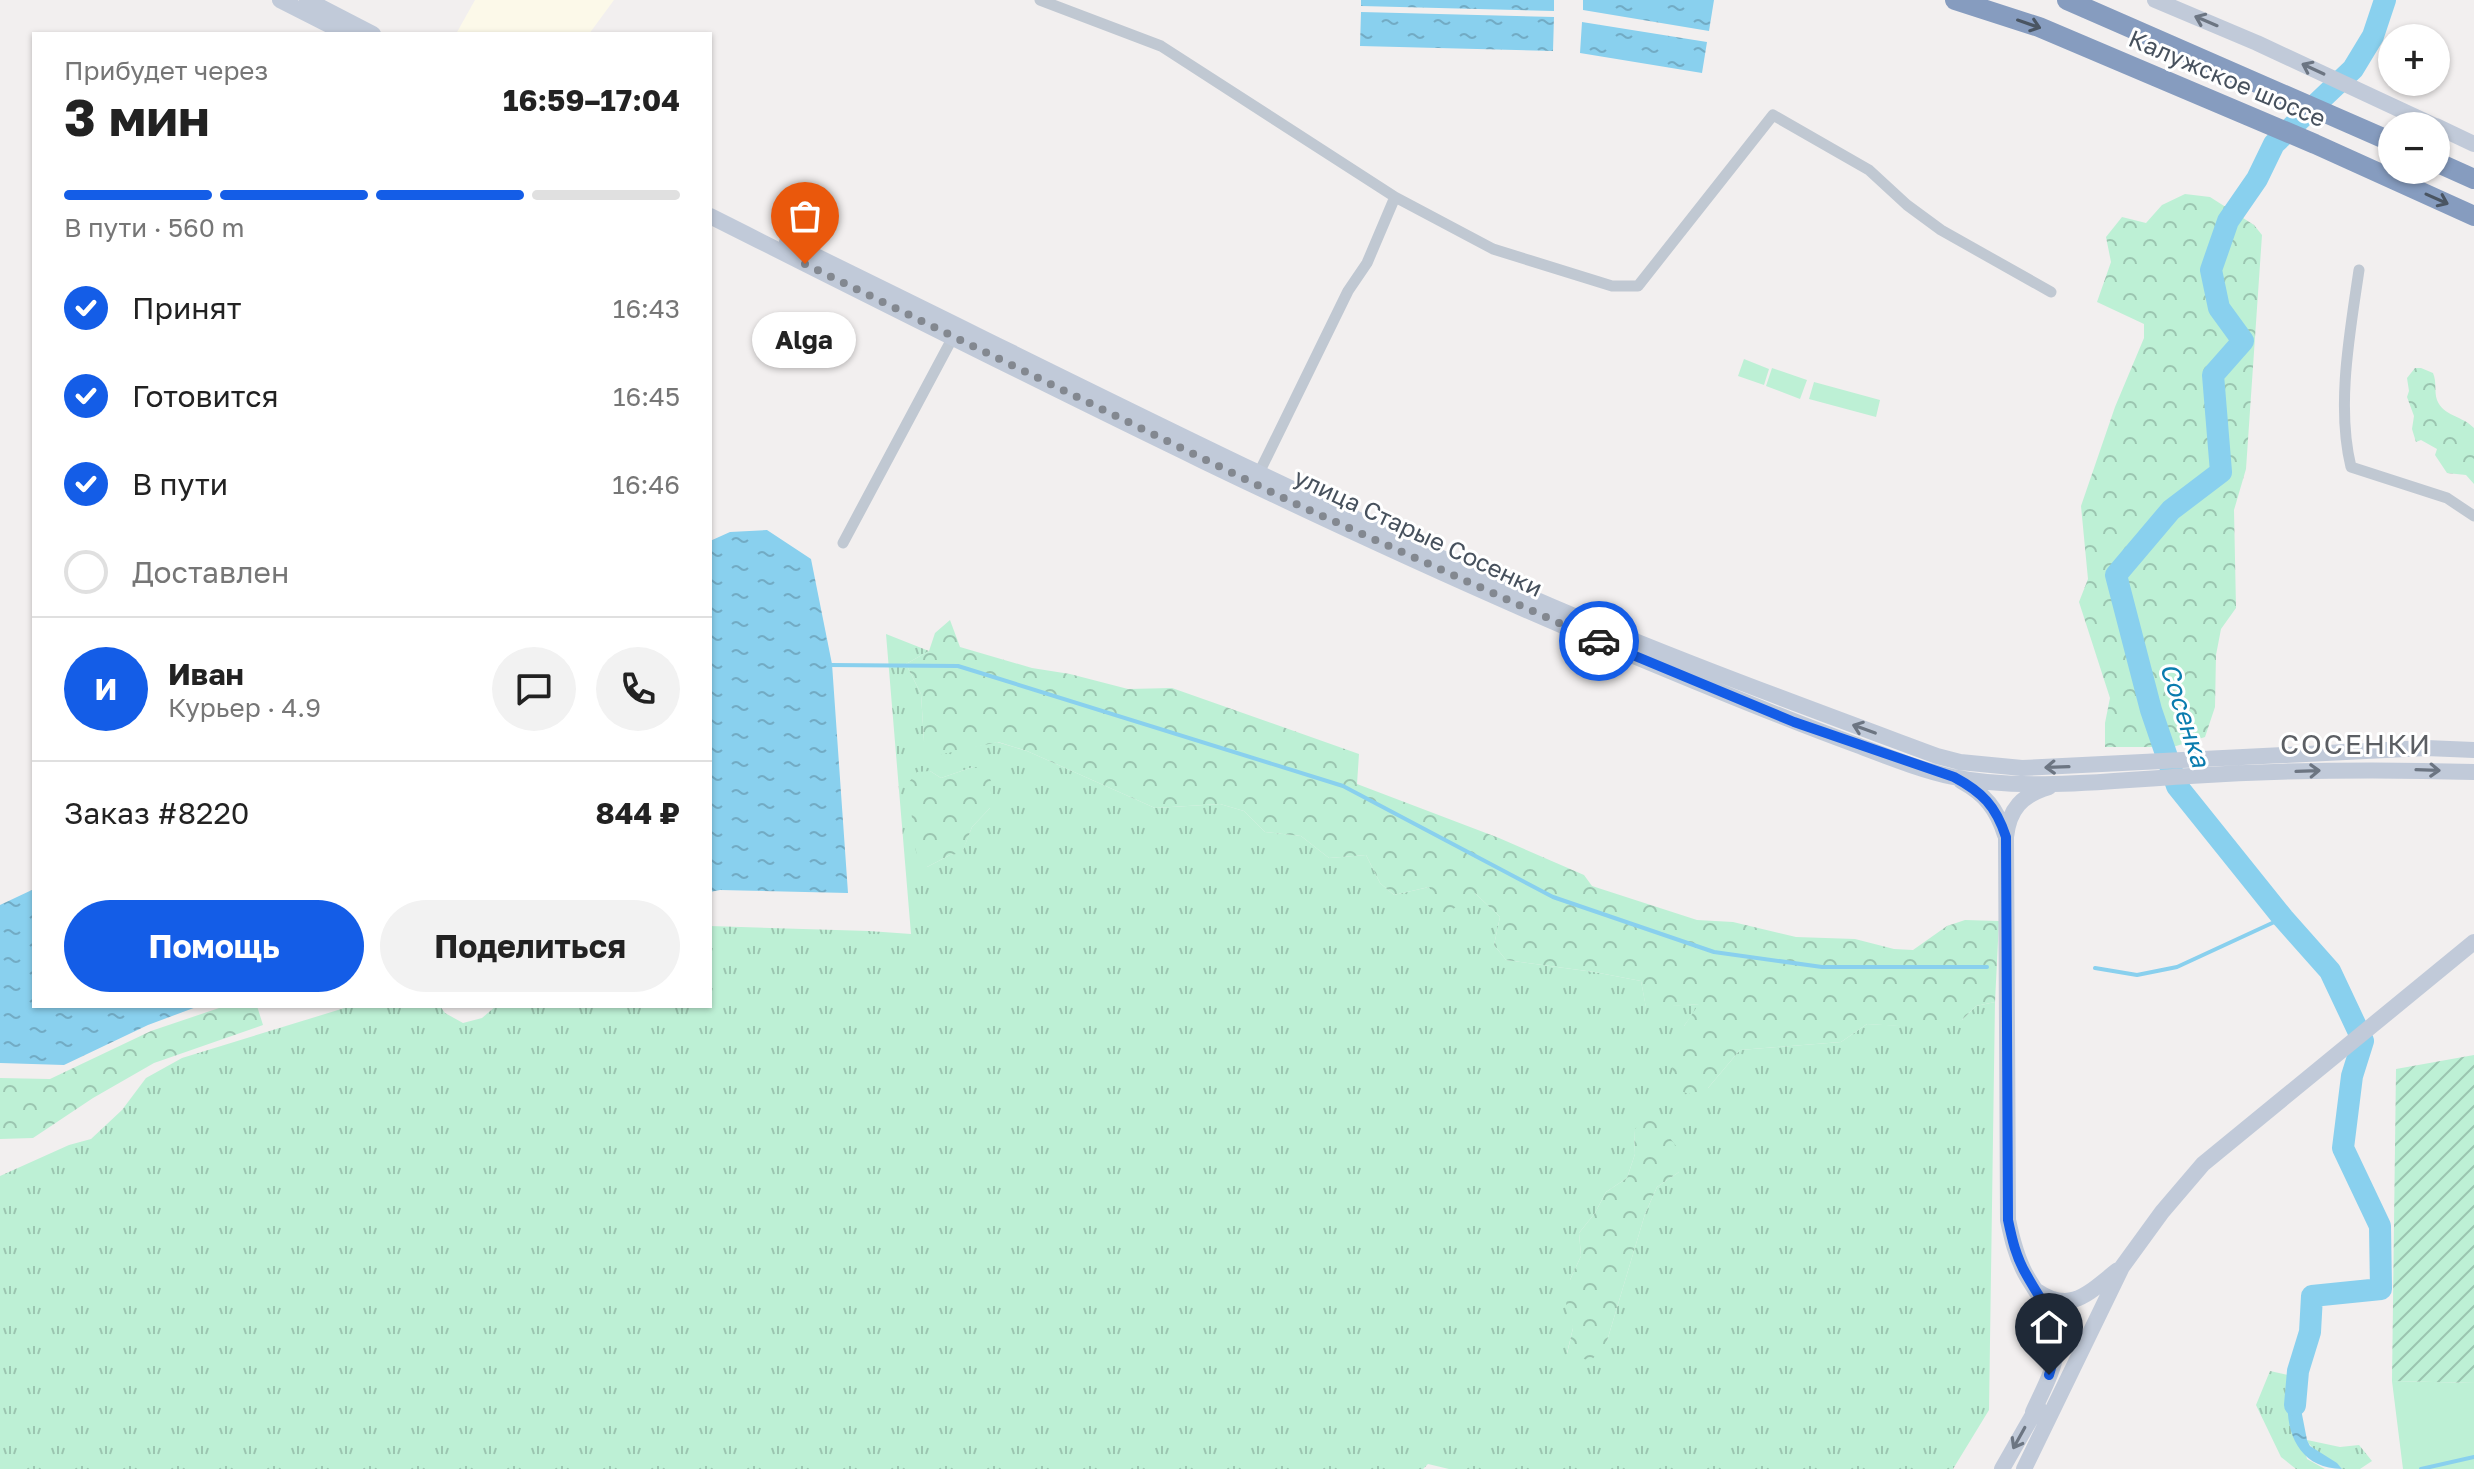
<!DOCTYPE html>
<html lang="ru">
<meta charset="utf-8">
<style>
body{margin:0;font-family:"Golos Text",sans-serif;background:#f2f2f2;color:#222;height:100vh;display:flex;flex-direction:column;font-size:30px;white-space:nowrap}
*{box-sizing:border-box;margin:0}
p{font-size:26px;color:#767676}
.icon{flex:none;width:44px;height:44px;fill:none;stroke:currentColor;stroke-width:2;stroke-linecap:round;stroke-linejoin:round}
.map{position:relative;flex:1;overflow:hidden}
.side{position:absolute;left:32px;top:32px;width:680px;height:976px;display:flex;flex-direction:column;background:#fff;border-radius:0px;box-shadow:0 2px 6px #0004}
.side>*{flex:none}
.controls{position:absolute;left:2378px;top:24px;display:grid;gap:16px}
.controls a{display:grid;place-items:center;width:72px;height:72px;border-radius:50%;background:#fff;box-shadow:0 2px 6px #0004;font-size:40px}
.pin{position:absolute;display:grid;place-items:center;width:68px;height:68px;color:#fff;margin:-82px -34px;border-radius:50% 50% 50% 0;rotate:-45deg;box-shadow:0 0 8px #0007}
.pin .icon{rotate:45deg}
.courier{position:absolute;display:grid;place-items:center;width:80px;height:80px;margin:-40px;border:6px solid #145de7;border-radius:50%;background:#fff;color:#222;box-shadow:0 2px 10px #0007}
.bubble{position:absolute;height:56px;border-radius:28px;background:#fff;box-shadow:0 2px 6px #0004;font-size:26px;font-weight:700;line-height:56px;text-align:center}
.headline em{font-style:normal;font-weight:700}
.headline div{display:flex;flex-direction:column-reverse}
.headline{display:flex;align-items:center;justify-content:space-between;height:136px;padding:0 32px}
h1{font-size:52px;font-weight:700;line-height:60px}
.bar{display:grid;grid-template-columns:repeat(4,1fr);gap:12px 8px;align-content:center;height:96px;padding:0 32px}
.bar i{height:10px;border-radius:6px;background:#e0e0e0}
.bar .selected{background:#145de7}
.bar p{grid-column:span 4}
.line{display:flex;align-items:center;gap:20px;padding:0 32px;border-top:2px solid #e0e0e0}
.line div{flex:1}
.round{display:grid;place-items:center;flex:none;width:84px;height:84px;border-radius:42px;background:#f2f2f2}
ol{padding:0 32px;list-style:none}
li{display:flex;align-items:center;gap:24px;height:88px}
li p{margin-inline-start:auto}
li .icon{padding:8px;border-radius:50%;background:#145de7;color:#fff;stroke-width:4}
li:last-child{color:#767676}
li i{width:44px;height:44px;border:4px solid #e0e0e0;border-radius:50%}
.primary-button{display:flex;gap:16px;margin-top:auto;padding:16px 32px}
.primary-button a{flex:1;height:92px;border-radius:48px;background:#145de7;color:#fff;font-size:32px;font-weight:700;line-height:92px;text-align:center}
.primary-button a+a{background:#f2f2f2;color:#222}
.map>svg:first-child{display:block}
</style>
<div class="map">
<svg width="2474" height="1469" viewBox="0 0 2474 1469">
<defs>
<pattern id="grass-tufts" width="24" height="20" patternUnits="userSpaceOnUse" patternTransform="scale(2)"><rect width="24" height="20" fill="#bdf0d5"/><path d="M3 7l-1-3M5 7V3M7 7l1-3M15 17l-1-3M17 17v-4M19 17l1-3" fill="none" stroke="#9bc5b0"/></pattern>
<pattern id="forest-crowns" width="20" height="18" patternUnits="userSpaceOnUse" patternTransform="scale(2)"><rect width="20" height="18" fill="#bdf0d5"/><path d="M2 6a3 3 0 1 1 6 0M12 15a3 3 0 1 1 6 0" fill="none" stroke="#9bc5b0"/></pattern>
<pattern id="garden-furrows" width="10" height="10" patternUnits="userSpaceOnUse" patternTransform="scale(2)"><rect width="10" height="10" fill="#bdf0d5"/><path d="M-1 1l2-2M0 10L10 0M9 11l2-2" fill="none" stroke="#9bc5b0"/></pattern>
<pattern id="water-ripples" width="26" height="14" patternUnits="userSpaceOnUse" patternTransform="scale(2)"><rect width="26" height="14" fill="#89d0ee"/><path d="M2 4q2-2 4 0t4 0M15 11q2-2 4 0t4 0" fill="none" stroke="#72abc4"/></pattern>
</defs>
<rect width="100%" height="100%" fill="#f2efef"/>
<!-- commercial -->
<path fill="#fcf9e9" d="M 475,0 L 614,0 L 589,34 L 456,34 Z"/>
<!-- grass -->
<path fill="url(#grass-tufts)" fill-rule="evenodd" d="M 886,634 L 929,651 L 906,664 L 921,694 L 924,741 L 972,747 L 997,742 L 1027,751 L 1155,808 L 1220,804 L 1244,811 L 1265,832 L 1301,836 L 1329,858 L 1366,855 L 1380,883 L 1394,895 L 1429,887 L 1475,893 L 1500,917 L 1494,945 L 1506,960 L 1594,972 L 1641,981 L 1646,1007 L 1700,1004 L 1684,1026 L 1708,1088 L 1740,1050 L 1841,1042 L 1867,1024 L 1906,1026 L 1962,1020 L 1976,1006 L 1995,1002 L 1989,1410 L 1953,1469 L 1449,1469 L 1428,1464 L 1423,1469 L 0,1469 L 0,1176 L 69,1145 L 91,1139 L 122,1110 L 146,1078 L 182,1058 L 351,1006 L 440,1006 L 445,1013 L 463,1023 L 482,1018 L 496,1006 L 710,1006 L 710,926 L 869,931 L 911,934 ZM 973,767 L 990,808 L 972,827 L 962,852 L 950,855 L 927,867 L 930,771 L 941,778 ZM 1634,1130 L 1679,1172 L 1657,1187 L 1645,1214 L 1607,1341 L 1567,1353 L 1573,1328 L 1570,1280 L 1581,1256 L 1579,1233 L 1595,1213 L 1606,1192 L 1627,1178 L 1635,1154 Z
M 2270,1371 L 2293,1376 L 2289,1389 L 2307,1459 L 2325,1469 L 2296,1469 L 2281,1457 L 2256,1405 Z
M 2307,1440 L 2340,1447 L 2359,1445 L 2372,1461 L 2360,1469 L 2342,1469 C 2332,1457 2314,1455 2307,1440 Z"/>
<!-- forest -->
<path fill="url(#forest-crowns)" d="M 2185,194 L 2210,197 L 2254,225 L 2262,235 L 2246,469 L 2234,510 L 2236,608 L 2221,629 L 2216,655 L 2215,707 L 2205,737 L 2173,747 L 2105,747 L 2105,723 L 2110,698 L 2079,602 L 2088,579 L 2081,506 L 2115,407 L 2144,338 L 2144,324 L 2097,302 L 2111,262 L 2106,237 L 2122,217 L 2146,223 L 2162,205 Z
M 2415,368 L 2421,368 L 2433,373 C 2437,382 2434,391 2437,400 C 2443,416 2463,416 2474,428 L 2474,484 L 2466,475 L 2447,473 L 2435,455 L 2437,449 L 2421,440 L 2416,442 L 2412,429 L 2414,416 L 2407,397 L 2409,391 L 2407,378 Z
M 950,620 L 960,647 L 1032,668 L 1070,674 L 1128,689 L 1172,688 L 1359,754 L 1357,784 L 1499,838 L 1584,875 L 1592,886 L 1697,920 L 1733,922 L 1796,937 L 1855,939 L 1894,949 L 1913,950 L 1947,926 L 1965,920 L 1999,921 L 1995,1002 L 1976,1006 L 1962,1020 L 1945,1029 L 1867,1024 L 1841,1042 L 1740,1050 L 1708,1088 L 1694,1095 L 1675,1090 L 1671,1057 L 1684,1026 L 1699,1004 L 1646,1008 L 1641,981 L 1594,972 L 1506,960 L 1494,945 L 1500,917 L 1475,893 L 1445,915 L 1429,887 L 1394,895 L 1380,883 L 1366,855 L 1329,858 L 1301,836 L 1265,832 L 1244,811 L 1220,804 L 1155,808 L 1027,751 L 998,742 L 934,756 L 924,741 L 921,694 L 906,664 L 929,651 L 935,633 Z
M 973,767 L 985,768 L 991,781 L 993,794 L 990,808 L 972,827 L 962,853 L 950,855 L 927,867 L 918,858 L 914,844 L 909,782 L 917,772 L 930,771 L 941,778 Z
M 225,1006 L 257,1006 L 263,1025 L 154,1063 L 93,1098 L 33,1138 L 0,1139 L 0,1078 L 50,1079 L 151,1031 Z
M 1651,1113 L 1676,1146 L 1679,1172 L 1657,1187 L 1645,1214 L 1607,1341 L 1591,1361 L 1567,1354 L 1573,1328 L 1566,1305 L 1570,1280 L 1581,1256 L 1579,1233 L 1595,1213 L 1606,1192 L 1627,1178 L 1635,1154 L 1634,1130 Z"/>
<!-- park -->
<path fill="#bdf0d5" d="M 1744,359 L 1769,369 L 1764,385 L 1738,376 Z
M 1772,368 L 1807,380 L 1800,399 L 1766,386 Z
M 1814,382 L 1880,400 L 1876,417 L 1809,399 Z
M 2392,1381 L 2474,1383 L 2474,1469 L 2403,1469 Z"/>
<!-- garden -->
<path fill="url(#garden-furrows)" d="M 2474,1055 L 2474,1383 L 2392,1381 L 2396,1069 Z"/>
<!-- water -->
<path fill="url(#water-ripples)" d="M 1361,0 L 1554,0 L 1554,11 L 1361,6 Z
M 1583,0 L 1714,0 L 1709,31 L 1583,10 Z
M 1361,12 L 1554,17 L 1553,51 L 1360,46 Z
M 1582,22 L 1707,42 L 1702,73 L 1580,53 Z
M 767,530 L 811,559 L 832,664 L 848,893 L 720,890 L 710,892 L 710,541 L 730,532 Z
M 34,889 L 34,1006 L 199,1006 L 148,1025 L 64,1065 L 0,1063 L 0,905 Z
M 2308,1373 L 2300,1404 L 2307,1440 L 2310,1446 L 2337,1463 L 2342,1469 C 2292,1469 2279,1417 2293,1376 Z"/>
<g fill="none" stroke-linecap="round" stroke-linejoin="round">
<!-- stream -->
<path stroke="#89d0ee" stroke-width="4" d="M 830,665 L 958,666 L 1343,786 L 1553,897 L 1714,952 L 1822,967 L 1987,967
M 2095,968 L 2137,975 L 2177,967 L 2283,918
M 2421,1469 L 2474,1457"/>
<!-- river -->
<path stroke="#89d0ee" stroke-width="22" d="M 2295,1405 L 2298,1371 L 2310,1332 L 2312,1296 L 2381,1289 L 2380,1226 L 2343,1148 L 2352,1076 L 2363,1041 L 2330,971 L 2283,918 L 2177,786 L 2151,710 L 2116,575 L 2171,510 L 2221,472 L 2213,375 L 2243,341 L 2219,308 L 2211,270 L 2228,221 L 2257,179 L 2274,144 L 2353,69 L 2373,36 L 2385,0"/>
<!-- street -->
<path stroke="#c0c8d2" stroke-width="11" d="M 1040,0 L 1161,46 L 1395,197 L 1493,249 L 1612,286 L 1638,286 L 1773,115 L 1869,170 L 1907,205 L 1941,230 L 2051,292
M 2359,270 C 2350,332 2336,406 2351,467 L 2447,498 L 2474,516
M 1256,479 L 1348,291 L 1367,263 L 1395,197
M 843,543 L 953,337"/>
<!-- secondary -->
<path stroke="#c1cad9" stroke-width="16" d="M 280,0 L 347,34
M 307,0 L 373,34
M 2155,0 L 2257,43 L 2435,126
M 2436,126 L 2474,144
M 710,216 C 1009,366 1308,519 1617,649 C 1696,682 1774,715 1854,744 C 1886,756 1920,770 1953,777 C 2027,792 2115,780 2190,776 C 2285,770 2379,769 2474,772
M 787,242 C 1034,362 1278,488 1530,597 C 1663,655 1800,705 1937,756 L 1960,762 L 2022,768 L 2426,748 L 2474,750
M 1961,781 C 1985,794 1997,809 2005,835
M 2037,1291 C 2072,1315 2090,1291 2118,1270
M 2033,1412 C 2042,1392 2055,1369 2057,1347 C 2059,1318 2038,1297 2025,1273 C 2016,1256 2012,1239 2008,1220 L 2006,837 C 2009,809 2022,795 2049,787
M 2002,1469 L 2038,1406
M 2024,1469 L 2122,1267 L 2162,1212 L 2203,1164 L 2474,942"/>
<!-- highway -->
<path stroke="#869cbf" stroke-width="20" d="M 1955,0 L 2039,27 L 2315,144 L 2474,216
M 2067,0 L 2392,142
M 2436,162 L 2474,179"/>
</g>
<!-- one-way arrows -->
<defs><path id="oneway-shaft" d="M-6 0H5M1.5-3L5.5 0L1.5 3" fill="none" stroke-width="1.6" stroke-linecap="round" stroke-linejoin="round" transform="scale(2)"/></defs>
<g stroke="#6c7582">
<use href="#oneway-shaft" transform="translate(2206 21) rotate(-157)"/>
<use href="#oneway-shaft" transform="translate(2313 69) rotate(-155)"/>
<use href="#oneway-shaft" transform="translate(1864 729) rotate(-160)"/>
<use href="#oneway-shaft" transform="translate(2057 767) rotate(178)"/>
<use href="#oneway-shaft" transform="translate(2428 770) rotate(2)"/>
<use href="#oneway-shaft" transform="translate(2308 771) rotate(-2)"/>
<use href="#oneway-shaft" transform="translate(2019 1438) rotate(119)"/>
</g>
<g stroke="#4a5562">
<use href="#oneway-shaft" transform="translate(2029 24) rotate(19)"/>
<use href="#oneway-shaft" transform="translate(2437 199) rotate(24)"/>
</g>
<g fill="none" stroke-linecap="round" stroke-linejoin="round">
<!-- done -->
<path stroke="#838890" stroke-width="8" stroke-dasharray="0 14.4" d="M 805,264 L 1296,504 L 1599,641"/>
<!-- route -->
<path stroke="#145de7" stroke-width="10" d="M 1599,641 L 1794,722 L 1954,777 C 1982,792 1996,806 2006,837 L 2008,1220 C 2012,1239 2016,1257 2026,1274 C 2050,1317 2065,1324 2049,1375"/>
</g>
<g text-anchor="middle" stroke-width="6" stroke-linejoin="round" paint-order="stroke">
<!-- street labels -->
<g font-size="24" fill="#47515d" stroke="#fff">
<text transform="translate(2227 79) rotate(23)" y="8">Калужское шоссе</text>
<text transform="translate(1418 533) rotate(25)" y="8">улица Старые Сосенки</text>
</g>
<!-- water labels -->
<g font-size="26" font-style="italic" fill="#097cae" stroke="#fff">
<text transform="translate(2185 715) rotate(72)" y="9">Сосенка</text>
</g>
<!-- quarter labels -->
<g font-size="28" letter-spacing="2" fill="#5c5f64" stroke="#fff">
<text x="2356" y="754">СОСЕНКИ</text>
</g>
</g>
</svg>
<div class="controls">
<a>+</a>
<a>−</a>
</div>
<div class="pin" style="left:805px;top:264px;background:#ea580c"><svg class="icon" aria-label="bag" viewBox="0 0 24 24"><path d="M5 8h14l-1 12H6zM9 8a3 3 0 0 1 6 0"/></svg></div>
<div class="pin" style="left:2049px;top:1375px;background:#1f2937"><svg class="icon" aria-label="home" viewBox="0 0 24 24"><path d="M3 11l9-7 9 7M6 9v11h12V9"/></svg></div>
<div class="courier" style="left:1599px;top:641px"><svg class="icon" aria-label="car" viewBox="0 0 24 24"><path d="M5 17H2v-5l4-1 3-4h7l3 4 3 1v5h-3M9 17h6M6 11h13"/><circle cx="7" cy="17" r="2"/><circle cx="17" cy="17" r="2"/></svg></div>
<div class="bubble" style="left:752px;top:312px;width:104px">Alga</div>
<section class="side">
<div class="headline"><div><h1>3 мин</h1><p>Прибудет через</p></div><em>16:59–17:04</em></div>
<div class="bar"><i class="selected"></i><i class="selected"></i><i class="selected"></i><i></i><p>В пути · 560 m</p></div>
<ol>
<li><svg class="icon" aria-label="check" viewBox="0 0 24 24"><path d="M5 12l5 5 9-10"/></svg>Принят<p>16:43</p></li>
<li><svg class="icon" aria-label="check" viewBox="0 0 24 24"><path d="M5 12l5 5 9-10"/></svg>Готовится<p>16:45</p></li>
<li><svg class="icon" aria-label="check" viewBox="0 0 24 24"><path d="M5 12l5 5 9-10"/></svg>В пути<p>16:46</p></li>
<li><i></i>Доставлен</li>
</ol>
<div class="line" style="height:144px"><b class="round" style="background:#145de7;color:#fff">И</b><div><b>Иван</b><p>Курьер · 4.9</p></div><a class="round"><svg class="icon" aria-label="chat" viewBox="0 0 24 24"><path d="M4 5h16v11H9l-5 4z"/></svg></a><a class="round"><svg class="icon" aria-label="phone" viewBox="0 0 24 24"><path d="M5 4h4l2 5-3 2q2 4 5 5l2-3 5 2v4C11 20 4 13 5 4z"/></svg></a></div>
<div class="line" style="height:104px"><div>Заказ #8220</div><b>844 ₽</b></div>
<div class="primary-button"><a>Помощь</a><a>Поделиться</a></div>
</section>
</div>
